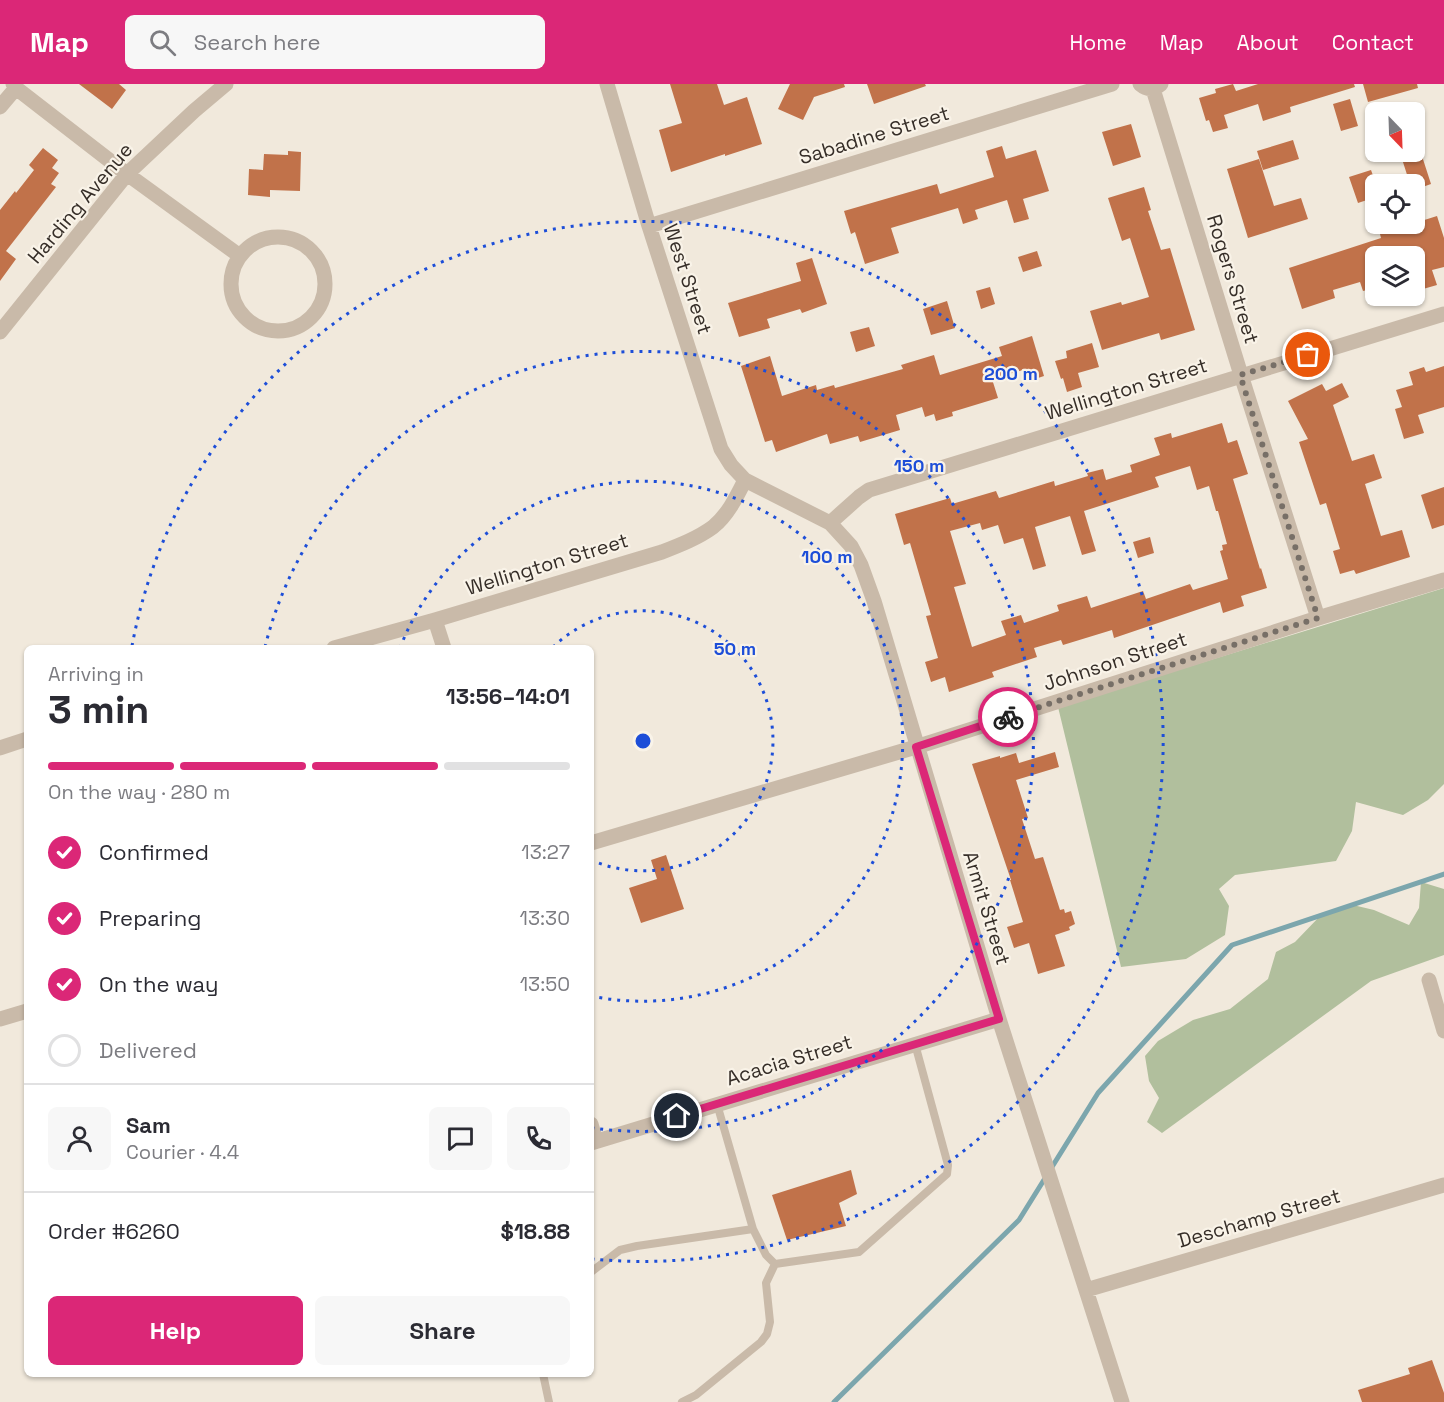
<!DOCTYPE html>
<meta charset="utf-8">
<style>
body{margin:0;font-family:"Space Grotesk",sans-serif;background:#f7f7f7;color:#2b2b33;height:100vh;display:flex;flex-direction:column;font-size:22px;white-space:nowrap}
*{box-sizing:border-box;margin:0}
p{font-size:20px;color:#7c7c81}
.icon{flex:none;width:33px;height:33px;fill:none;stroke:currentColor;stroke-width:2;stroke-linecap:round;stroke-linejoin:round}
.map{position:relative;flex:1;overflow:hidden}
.panel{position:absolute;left:24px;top:561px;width:570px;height:732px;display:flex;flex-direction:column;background:#fff;border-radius:9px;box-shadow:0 2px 4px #0004}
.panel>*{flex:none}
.needle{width:39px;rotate:157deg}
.tools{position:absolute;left:1365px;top:18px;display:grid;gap:12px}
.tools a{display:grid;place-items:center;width:60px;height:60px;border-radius:9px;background:#fff;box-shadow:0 2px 4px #0004;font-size:30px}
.pin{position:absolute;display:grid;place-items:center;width:51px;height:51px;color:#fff;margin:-26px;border:3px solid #fff;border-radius:50%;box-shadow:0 2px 6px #0007}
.courier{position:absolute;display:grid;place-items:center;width:60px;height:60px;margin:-30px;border:4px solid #db2777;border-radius:50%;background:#fff;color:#222;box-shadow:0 2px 8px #0007}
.overview em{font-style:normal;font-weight:600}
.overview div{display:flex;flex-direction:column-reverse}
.overview{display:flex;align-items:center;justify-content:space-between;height:102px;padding:0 24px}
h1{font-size:39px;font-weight:600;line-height:45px}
.bar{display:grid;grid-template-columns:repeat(4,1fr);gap:9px 6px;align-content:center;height:72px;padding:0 24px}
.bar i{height:8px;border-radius:4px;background:#e1e1e2}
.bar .selected{background:#db2777}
.bar p{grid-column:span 4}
.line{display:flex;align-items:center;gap:15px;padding:0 24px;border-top:2px solid #e1e1e2}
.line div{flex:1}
.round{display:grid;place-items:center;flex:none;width:63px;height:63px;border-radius:9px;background:#f7f7f7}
ol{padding:0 24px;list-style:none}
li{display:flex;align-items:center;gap:18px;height:66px}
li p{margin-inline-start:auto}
li .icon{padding:6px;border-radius:50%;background:#db2777;color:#fff;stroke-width:4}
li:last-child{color:#7c7c81}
li i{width:33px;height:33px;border:3px solid #e1e1e2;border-radius:50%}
.cta{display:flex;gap:12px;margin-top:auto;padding:12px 24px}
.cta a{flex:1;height:69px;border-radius:9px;background:#db2777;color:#fff;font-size:24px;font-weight:600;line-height:69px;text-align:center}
.cta a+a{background:#f7f7f7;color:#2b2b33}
header{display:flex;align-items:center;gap:36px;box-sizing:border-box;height:84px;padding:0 30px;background:#db2777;color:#fff}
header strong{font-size:28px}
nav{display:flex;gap:33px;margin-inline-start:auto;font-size:21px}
.search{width:420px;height:54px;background:#f7f7f7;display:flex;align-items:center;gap:15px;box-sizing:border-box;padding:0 21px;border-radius:9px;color:#7c7c81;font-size:22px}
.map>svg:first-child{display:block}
</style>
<header>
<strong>Map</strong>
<div class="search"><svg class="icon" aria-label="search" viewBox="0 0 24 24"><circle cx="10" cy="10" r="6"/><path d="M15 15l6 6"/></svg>Search here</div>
<nav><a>Home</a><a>Map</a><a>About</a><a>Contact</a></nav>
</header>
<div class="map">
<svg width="1444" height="1318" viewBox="0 0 1444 1318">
<rect width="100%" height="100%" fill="#f1e9dc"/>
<!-- green -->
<path fill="#b1bf9d" d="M 1444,504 L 1444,700 L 1428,716 L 1403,731 L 1356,718 L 1352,747 L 1336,777 L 1235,791 L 1219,805 L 1229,822 L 1225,851 L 1186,875 L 1121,883 L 1058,623 Z
M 1421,798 L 1444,805 L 1444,871 L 1371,897 L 1162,1049 L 1147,1038 L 1159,1014 L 1149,997 L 1145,972 L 1158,957 L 1193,936 L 1230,925 L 1268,895 L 1276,868 L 1295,858 L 1321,831 L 1353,821 L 1374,826 L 1409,841 L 1419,824 Z"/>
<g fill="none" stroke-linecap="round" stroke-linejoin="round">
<!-- stream -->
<path stroke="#7ca6ad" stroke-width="5" d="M 834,1318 L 1019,1136 L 1098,1009 L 1232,861 L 1444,790"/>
</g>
<!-- building -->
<path fill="#c1724a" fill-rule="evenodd" d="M 79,0 L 119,0 L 126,6 L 112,25 Z
M 670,0 L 717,0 L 724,21 L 747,13 L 762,60 L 725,72 L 725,70 L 671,88 L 659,46 L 682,39 Z
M 790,0 L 844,0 L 845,3 L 814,13 L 803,36 L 778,25 Z
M 867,0 L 925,0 L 926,2 L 874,20 Z
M 1233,0 L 1236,7 L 1258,0 L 1354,0 L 1355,3 L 1290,23 L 1291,28 L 1263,37 L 1258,20 L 1224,31 L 1228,44 L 1213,48 L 1209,36 L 1206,37 L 1199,14 L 1216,9 L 1215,5 Z
M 1363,0 L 1417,0 L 1418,4 L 1368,18 Z
M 1350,15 L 1358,42 L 1341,47 L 1333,20 Z
M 1131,40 L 1141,73 L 1113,82 L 1102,48 Z
M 1293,56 L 1299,75 L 1263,86 L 1257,67 Z
M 1002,62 L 1006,75 L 1036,66 L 1049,107 L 1023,115 L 1029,135 L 1014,139 L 1007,116 L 975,126 L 978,135 L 963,140 L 958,124 L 891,144 L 899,169 L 865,180 L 855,148 L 851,150 L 844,127 L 937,100 L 940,110 L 994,93 L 986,67 Z
M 43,64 L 58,76 L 52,84 L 59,89 L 51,100 L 56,103 L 6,167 L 16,175 L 0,197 L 0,126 L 15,107 L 16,109 L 34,86 L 29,81 Z
M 288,67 L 301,68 L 300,107 L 270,106 L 270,113 L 248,111 L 249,85 L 263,86 L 264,70 L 288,71 Z
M 1421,69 L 1431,100 L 1414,106 L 1414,100 L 1410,100 L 1402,75 Z
M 1259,75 L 1274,122 L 1301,114 L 1308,135 L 1248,154 L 1227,85 Z
M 1371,86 L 1376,100 L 1376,113 L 1358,119 L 1349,93 Z
M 1144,103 L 1151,126 L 1148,127 L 1161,166 L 1170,164 L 1195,246 L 1161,256 L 1159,249 L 1102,266 L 1090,227 L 1121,218 L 1122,221 L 1149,213 L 1130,154 L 1122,157 L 1108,114 Z
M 1437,132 L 1444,154 L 1444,183 L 1432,186 L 1437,201 L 1423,205 L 1421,199 L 1414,201 L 1414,172 L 1376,172 L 1376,204 L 1363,207 L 1360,198 L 1333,206 L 1335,214 L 1302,225 L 1289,184 L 1381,154 L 1380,150 Z
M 1037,167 L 1042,182 L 1023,188 L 1018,173 Z
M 812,174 L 827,220 L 802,229 L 800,225 L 767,235 L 770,244 L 739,253 L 728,219 L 801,197 L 796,179 Z
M 990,203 L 995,220 L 981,225 L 976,207 Z
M 947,217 L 955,244 L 931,251 L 923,225 Z
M 869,243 L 875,262 L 856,268 L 850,248 Z
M 1032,252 L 1044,292 L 1026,298 L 1023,286 L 992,295 L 998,314 L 952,328 L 953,332 L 936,337 L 934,330 L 925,333 L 922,323 L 896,331 L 900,346 L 860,358 L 858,352 L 830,360 L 827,350 L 776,368 L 772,356 L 765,358 L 741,282 L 770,272 L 782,312 L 816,301 L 817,306 L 834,301 L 835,304 L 903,285 L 901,281 L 934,271 L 940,291 L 1002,272 L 999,263 Z
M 1092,259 L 1099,283 L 1078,289 L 1082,303 L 1067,308 L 1063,294 L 1061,295 L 1055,277 L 1067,274 L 1066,267 Z
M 1444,282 L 1444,323 L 1418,331 L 1424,349 L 1404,355 L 1395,325 L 1402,323 L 1396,306 L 1413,301 L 1409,288 L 1424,283 L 1426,288 Z
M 1342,299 L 1349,313 L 1333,321 L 1352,377 L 1374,370 L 1382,394 L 1365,400 L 1381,452 L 1402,446 L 1410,473 L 1356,490 L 1354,486 L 1340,490 L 1333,467 L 1340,465 L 1326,419 L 1320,421 L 1299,358 L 1308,355 L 1288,317 L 1322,300 L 1326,307 Z
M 1222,339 L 1228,359 L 1237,356 L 1248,390 L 1233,395 L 1260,485 L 1261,484 L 1267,504 L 1241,512 L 1244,522 L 1223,529 L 1220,518 L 1114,554 L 1112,546 L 1063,561 L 1061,556 L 1034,564 L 1037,573 L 992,588 L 994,593 L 949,608 L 945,593 L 931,598 L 925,578 L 938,574 L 926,532 L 931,531 L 910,459 L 904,461 L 895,430 L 950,414 L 952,420 L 996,407 L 999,414 L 1054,397 L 1055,402 L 1088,392 L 1087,389 L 1103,385 L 1106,396 L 1132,388 L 1130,381 L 1160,371 L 1154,354 L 1171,349 L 1172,354 ZM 1190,382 L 1197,406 L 1209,402 L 1216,427 L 1218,427 L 1227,460 L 1222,461 L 1223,466 L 1220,467 L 1228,495 L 1193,506 L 1190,500 L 1146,515 L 1143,507 L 1091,524 L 1087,512 L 1057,521 L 1059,527 L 1024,539 L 1021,531 L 1001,537 L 1006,551 L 972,563 L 954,503 L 966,500 L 950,447 L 980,439 L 982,446 L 998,441 L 1004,460 L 1023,454 L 1033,486 L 1046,482 L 1035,443 L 1070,432 L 1082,471 L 1096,467 L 1084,427 L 1159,403 L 1155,393 Z
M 1444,403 L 1444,441 L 1432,445 L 1421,411 Z
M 1150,453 L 1154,469 L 1138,474 L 1133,458 Z
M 1055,668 L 1059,683 L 1016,696 L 1028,734 L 1022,735 L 1035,775 L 1043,773 L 1060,826 L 1064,825 L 1065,829 L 1071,827 L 1075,840 L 1069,843 L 1070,846 L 1055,851 L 1065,882 L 1038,890 L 1029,859 L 1014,864 L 1007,843 L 1023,838 L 1010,796 L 1011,796 L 972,680 L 1000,672 L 1000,674 L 1016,669 L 1019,679 Z
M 666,771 L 684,825 L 641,839 L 629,804 L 657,795 L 651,776 Z
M 851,1086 L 857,1110 L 839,1119 L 846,1142 L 787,1156 L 772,1111 Z
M 1432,1276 L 1444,1309 L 1444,1318 L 1362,1318 L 1358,1306 L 1410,1290 L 1408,1284 Z"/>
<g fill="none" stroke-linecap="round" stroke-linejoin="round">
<!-- service -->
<path stroke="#c9baa9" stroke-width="8" d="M 717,1020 L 753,1145
M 775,1180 L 859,1168 L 947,1090 L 948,1081 L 915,960
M 591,1188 L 620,1166 L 637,1162 L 753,1145 L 766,1171 L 775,1180
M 543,1290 L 549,1318
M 682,1318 L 696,1311 L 761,1258 L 767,1250 L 770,1238 L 766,1199 L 775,1180"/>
<!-- minor -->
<path stroke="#c9baa9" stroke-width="15" d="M 13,0 L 16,4 L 127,90 L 240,172
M 607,0 L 649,142 L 721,365 L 731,381 L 745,396 L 830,439 L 851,462 L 861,481 L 874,517 L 999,935 L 1122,1318
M 1140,0 C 1147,6 1154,6 1161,0
M 1153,5 L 1241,291 L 1318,534
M 0,23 L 16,4
M 649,142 L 1112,0
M231 200a47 47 0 1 1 94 0a47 47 0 1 1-94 0Z
M 0,248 L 127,90 L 194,27 L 226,0
M 830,439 L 859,413 L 869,406 L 1444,230
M 435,536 L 444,564
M 334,564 L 435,536 L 662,468 C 680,461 698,454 713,443 C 728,431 737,412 745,396
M 0,664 L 27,655
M 591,759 L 916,663 L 1318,534 L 1444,496
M 1429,896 L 1444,947
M 0,935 L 27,927
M 591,1040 L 596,1057
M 591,1059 L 999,935
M 1086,1206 L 1444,1101"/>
</g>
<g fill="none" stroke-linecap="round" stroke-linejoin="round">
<!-- done -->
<path stroke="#776f67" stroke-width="6" stroke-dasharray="0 10.8" d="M 1008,633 L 1318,534 L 1240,291 L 1308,271"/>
<!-- route -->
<path stroke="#db2777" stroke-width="8" d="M 677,1032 L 999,935 L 916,663 L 1008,633"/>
</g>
<!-- distance rings -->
<g fill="none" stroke="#1d4ed8" stroke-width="3" stroke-dasharray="3 6">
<path d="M553 563A130 130 0 1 1 591 776"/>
<path d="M400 564A260 260 0 1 1 591 912"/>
<path d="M265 563A390 390 0 1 1 592 1044"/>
<path d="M132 562A520 520 0 1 1 593 1175"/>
</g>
<g text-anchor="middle" stroke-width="4.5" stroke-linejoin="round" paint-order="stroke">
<!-- street labels -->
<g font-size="20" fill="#362e28" stroke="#f9f3e8">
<text transform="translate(874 51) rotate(-17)" y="7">Sabadine Street</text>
<text transform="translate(80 119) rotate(-50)" y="7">Harding Avenue</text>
<text transform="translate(688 195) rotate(72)" y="7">West Street</text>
<text transform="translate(1233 195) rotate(73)" y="7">Rogers Street</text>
<text transform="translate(1126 305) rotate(-17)" y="7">Wellington Street</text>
<text transform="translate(547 480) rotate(-17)" y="7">Wellington Street</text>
<text transform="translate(1115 577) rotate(-18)" y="7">Johnson Street</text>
<text transform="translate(987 824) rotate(73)" y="7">Armit Street</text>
<text transform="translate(789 976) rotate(-17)" y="7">Acacia Street</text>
<text transform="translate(1259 1134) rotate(-16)" y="7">Deschamp Street</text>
</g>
</g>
<circle cx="643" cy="657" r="9" fill="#1d4ed8" stroke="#f9f3e8" stroke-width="3"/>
<g font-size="18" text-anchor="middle" font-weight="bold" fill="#1d4ed8" stroke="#f9f3e8" stroke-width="4.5" stroke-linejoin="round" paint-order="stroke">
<text x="1011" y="296">200 m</text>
<text x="919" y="388">150 m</text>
<text x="827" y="479">100 m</text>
<text x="735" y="571">50 m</text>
</g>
</svg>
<div class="tools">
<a><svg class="needle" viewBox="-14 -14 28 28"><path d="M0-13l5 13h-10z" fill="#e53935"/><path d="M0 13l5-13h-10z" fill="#7c7c81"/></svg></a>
<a><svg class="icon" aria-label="locate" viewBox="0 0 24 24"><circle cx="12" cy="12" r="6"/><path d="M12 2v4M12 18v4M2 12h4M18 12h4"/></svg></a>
<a><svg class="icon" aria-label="layers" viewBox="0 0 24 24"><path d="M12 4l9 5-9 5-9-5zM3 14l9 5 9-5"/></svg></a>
</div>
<div class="pin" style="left:1308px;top:271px;background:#ea580c"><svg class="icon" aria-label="bag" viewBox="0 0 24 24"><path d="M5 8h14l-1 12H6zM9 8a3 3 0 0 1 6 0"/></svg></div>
<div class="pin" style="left:677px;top:1032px;background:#1f2937"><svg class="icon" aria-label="home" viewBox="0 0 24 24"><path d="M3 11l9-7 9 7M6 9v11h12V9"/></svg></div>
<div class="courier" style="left:1008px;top:633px"><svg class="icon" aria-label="bike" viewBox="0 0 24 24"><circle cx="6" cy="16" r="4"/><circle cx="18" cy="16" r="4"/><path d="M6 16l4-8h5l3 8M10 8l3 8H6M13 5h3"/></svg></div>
<section class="panel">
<div class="overview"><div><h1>3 min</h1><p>Arriving in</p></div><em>13:56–14:01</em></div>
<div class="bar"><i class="selected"></i><i class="selected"></i><i class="selected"></i><i></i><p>On the way · 280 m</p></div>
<ol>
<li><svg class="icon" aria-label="check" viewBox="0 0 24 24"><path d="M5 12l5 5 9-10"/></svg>Confirmed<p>13:27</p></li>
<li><svg class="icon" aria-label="check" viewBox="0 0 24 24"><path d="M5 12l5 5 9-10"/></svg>Preparing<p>13:30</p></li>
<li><svg class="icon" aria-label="check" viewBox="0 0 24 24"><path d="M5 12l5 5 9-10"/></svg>On the way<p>13:50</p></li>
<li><i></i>Delivered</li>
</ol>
<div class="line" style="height:108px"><a class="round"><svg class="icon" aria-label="person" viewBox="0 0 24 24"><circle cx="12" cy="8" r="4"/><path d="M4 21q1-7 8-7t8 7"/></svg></a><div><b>Sam</b><p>Courier · 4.4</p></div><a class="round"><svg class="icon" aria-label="chat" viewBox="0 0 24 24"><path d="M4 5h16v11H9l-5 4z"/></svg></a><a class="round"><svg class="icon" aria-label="phone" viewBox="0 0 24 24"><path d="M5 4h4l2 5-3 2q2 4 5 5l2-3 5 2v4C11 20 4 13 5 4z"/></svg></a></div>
<div class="line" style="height:78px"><div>Order #6260</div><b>$18.88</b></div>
<div class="cta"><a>Help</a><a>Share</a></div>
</section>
</div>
